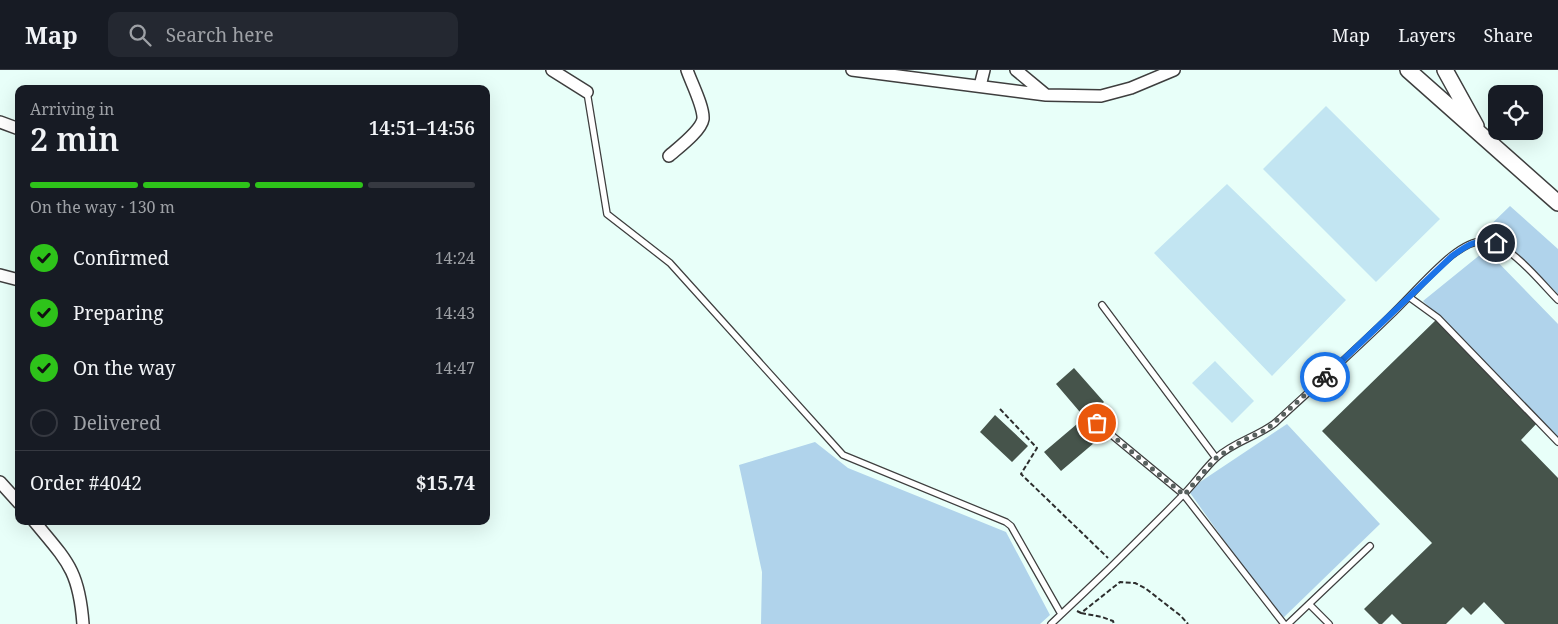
<!DOCTYPE html>
<meta charset="utf-8">
<style>
body{margin:0;font-family:"Noto Serif",serif;background:#242831;color:#f1f3f6;height:100vh;display:flex;flex-direction:column;font-size:19px;white-space:nowrap}
*{box-sizing:border-box;margin:0}
p{font-size:16px;color:#9ea1a6}
.icon{flex:none;width:28px;height:28px;fill:none;stroke:currentColor;stroke-width:2;stroke-linecap:round;stroke-linejoin:round}
.map{position:relative;flex:1;overflow:hidden}
.details{position:absolute;left:15px;top:15px;width:475px;height:440px;display:flex;flex-direction:column;background:#171b24;border-radius:10px;box-shadow:0 5px 20px #0002}
.details>*{flex:none}
.buttons{position:absolute;left:1488px;top:15px;display:grid;gap:10px}
.buttons a{display:grid;place-items:center;width:55px;height:55px;border-radius:10px;background:#171b24;box-shadow:0 5px 20px #0002;font-size:25px}
.pin{position:absolute;display:grid;place-items:center;width:42px;height:42px;color:#fff;margin:-21px;border:2px solid #fff;border-radius:50%;box-shadow:0 1px 5px #0007}
.courier{position:absolute;display:grid;place-items:center;width:50px;height:50px;margin:-25px;border:4px solid #1a73e8;border-radius:50%;background:#fff;color:#222;box-shadow:0 1px 6px #0007}
.headline em{font-style:normal;font-weight:600}
.headline div{display:flex;flex-direction:column-reverse}
.headline{display:flex;align-items:center;justify-content:space-between;height:85px;padding:0 15px}
h1{font-size:32px;font-weight:600;line-height:38px}
.bar{display:grid;grid-template-columns:repeat(4,1fr);gap:8px 5px;align-content:center;height:60px;padding:0 15px}
.bar i{height:6px;border-radius:4px;background:#363941}
.bar .current{background:#2ec31a}
.bar p{grid-column:span 4}
.line{display:flex;align-items:center;gap:12px;padding:0 15px;border-top:1px solid #363941}
.line div{flex:1}
ol{padding:0 15px;list-style:none}
li{display:flex;align-items:center;gap:15px;height:55px}
li p{margin-inline-start:auto}
li .icon{padding:5px;border-radius:50%;background:#2ec31a;color:#111;stroke-width:4}
li:last-child{color:#9ea1a6}
li i{width:28px;height:28px;border:2px solid #363941;border-radius:50%}
header{display:flex;align-items:center;gap:30px;box-sizing:border-box;height:70px;padding:0 25px;background:#171b24;border-bottom:1px solid #363941}
header strong{font-size:24px}
nav{display:flex;gap:28px;margin-inline-start:auto;font-size:18px}
.search{width:350px;height:45px;background:#242831;display:flex;align-items:center;gap:12px;box-sizing:border-box;padding:0 18px;border-radius:10px;color:#9ea1a6;font-size:19px}
.map>svg:first-child{display:block}
</style>
<header>
<strong>Map</strong>
<div class="search"><svg class="icon" aria-label="search" viewBox="0 0 24 24"><circle cx="10" cy="10" r="6"/><path d="M15 15l6 6"/></svg>Search here</div>
<nav><a>Map</a><a>Layers</a><a>Share</a></nav>
</header>
<div class="map">
<svg width="1558" height="554" viewBox="0 0 1558 554">
<rect width="100%" height="100%" fill="#e8fff9"/>
<!-- green -->
<path fill="#b0d3eb" d="M 1510,136 L 1558,179 L 1558,224 L 1503,170 L 1481,164 Z
M 1486,180 L 1558,254 L 1558,371 L 1423,231 Z
M 1287,354 L 1380,454 L 1281,550 L 1188,420 Z
M 815,372 L 848,398 L 1006,462 L 1050,545 L 1040,554 L 761,554 L 762,502 L 739,395 Z"/>
<!-- pitch -->
<path fill="#c2e5f2" d="M 1326,36 L 1440,149 L 1376,212 L 1263,99 Z
M 1227,114 L 1346,230 L 1272,306 L 1154,183 Z
M 1215,291 L 1254,331 L 1232,353 L 1192,313 Z"/>
<!-- building -->
<path fill="#46544b" d="M 1438,248 L 1539,351 L 1521,370 L 1558,408 L 1558,554 L 1505,554 L 1484,532 L 1471,545 L 1463,537 L 1446,554 L 1402,554 L 1392,544 L 1382,554 L 1379,554 L 1364,539 L 1432,473 L 1322,361 Z
M 1074,298 L 1104,332 L 1085,348 L 1056,314 Z
M 995,345 L 1028,376 L 1012,392 L 980,362 Z
M 1077,354 L 1094,373 L 1061,401 L 1044,382 Z"/>
<g fill="none" stroke-linecap="round" stroke-linejoin="round">
<defs>
<path id="service" d="M 587,22 L 607,144 L 670,193 L 843,385 L 1006,452 L 1011,456 L 1061,544
M 1409,227 L 1438,248 L 1558,372
M 1102,235 L 1216,388
M 1097,353 L 1184,425 L 1284,554
M 1309,534 L 1329,554
M 1051,554 C 1095,513 1138,471 1180,428 C 1193,416 1203,400 1216,388 C 1233,372 1257,367 1275,353 C 1313,318 1352,283 1389,247 C 1410,227 1429,204 1451,186 C 1461,178 1473,170 1485,171 C 1511,174 1540,212 1558,230
M 1288,554 L 1370,476"/>
<path id="minor" d="M 552,0 L 587,22
M 852,0 L 1046,25 L 1101,26 L 1131,18 L 1174,0
M 1016,0 L 1046,25
M 980,16 L 984,0
M 0,52 L 19,59
M 669,86 C 678,78 701,61 703,49 C 704,37 691,12 687,0
M 0,205 L 19,210
M 0,412 L 19,433
M 34,451 C 67,491 79,500 83,554"/>
<path id="tertiary" d="M 1408,0 L 1558,133
M 1445,0 L 1476,56"/>
</defs>
<!-- service casing -->
<use href="#service" stroke="#3e3e3e" stroke-width="8"/>
<!-- minor casing -->
<use href="#minor" stroke="#3e3e3e" stroke-width="14"/>
<!-- tertiary casing -->
<use href="#tertiary" stroke="#3e3e3e" stroke-width="18"/>
<!-- path -->
<path stroke="#2d2d2d" stroke-width="2" stroke-dasharray="5 2.5" stroke-linecap="butt" d="M 1000,339 L 1037,378 L 1021,404 L 1108,488
M 1077,541 L 1081,543 L 1120,512 L 1135,513 L 1145,518 L 1181,546 L 1188,554
M 1081,543 L 1102,547 L 1113,551 L 1114,554"/>
<!-- service -->
<use href="#service" stroke="#fff" stroke-width="5.5"/>
<!-- minor -->
<use href="#minor" stroke="#fff" stroke-width="11"/>
<!-- tertiary -->
<use href="#tertiary" stroke="#fff" stroke-width="15"/>
</g>
<g fill="none" stroke-linecap="round" stroke-linejoin="round">
<!-- done -->
<path stroke="#58605e" stroke-width="5" stroke-dasharray="0 9" d="M 1097,353 L 1184,425 L 1216,388 L 1244,370 L 1266,360 L 1325,307"/>
<!-- route -->
<path stroke="#1a73e8" stroke-width="6" d="M 1325,307 L 1452,186 C 1469,174 1475,169 1496,173"/>
</g>
</svg>
<div class="buttons">
<a><svg class="icon" aria-label="locate" viewBox="0 0 24 24"><circle cx="12" cy="12" r="6"/><path d="M12 2v4M12 18v4M2 12h4M18 12h4"/></svg></a>
</div>
<div class="pin" style="left:1097px;top:353px;background:#ea580c"><svg class="icon" aria-label="bag" viewBox="0 0 24 24"><path d="M5 8h14l-1 12H6zM9 8a3 3 0 0 1 6 0"/></svg></div>
<div class="pin" style="left:1496px;top:173px;background:#1f2937"><svg class="icon" aria-label="home" viewBox="0 0 24 24"><path d="M3 11l9-7 9 7M6 9v11h12V9"/></svg></div>
<div class="courier" style="left:1325px;top:307px"><svg class="icon" aria-label="bike" viewBox="0 0 24 24"><circle cx="6" cy="16" r="4"/><circle cx="18" cy="16" r="4"/><path d="M6 16l4-8h5l3 8M10 8l3 8H6M13 5h3"/></svg></div>
<section class="details">
<div class="headline"><div><h1>2 min</h1><p>Arriving in</p></div><em>14:51–14:56</em></div>
<div class="bar"><i class="current"></i><i class="current"></i><i class="current"></i><i></i><p>On the way · 130 m</p></div>
<ol>
<li><svg class="icon" aria-label="check" viewBox="0 0 24 24"><path d="M5 12l5 5 9-10"/></svg>Confirmed<p>14:24</p></li>
<li><svg class="icon" aria-label="check" viewBox="0 0 24 24"><path d="M5 12l5 5 9-10"/></svg>Preparing<p>14:43</p></li>
<li><svg class="icon" aria-label="check" viewBox="0 0 24 24"><path d="M5 12l5 5 9-10"/></svg>On the way<p>14:47</p></li>
<li><i></i>Delivered</li>
</ol>
<div class="line" style="height:65px"><div>Order #4042</div><b>$15.74</b></div>
</section>
</div>
